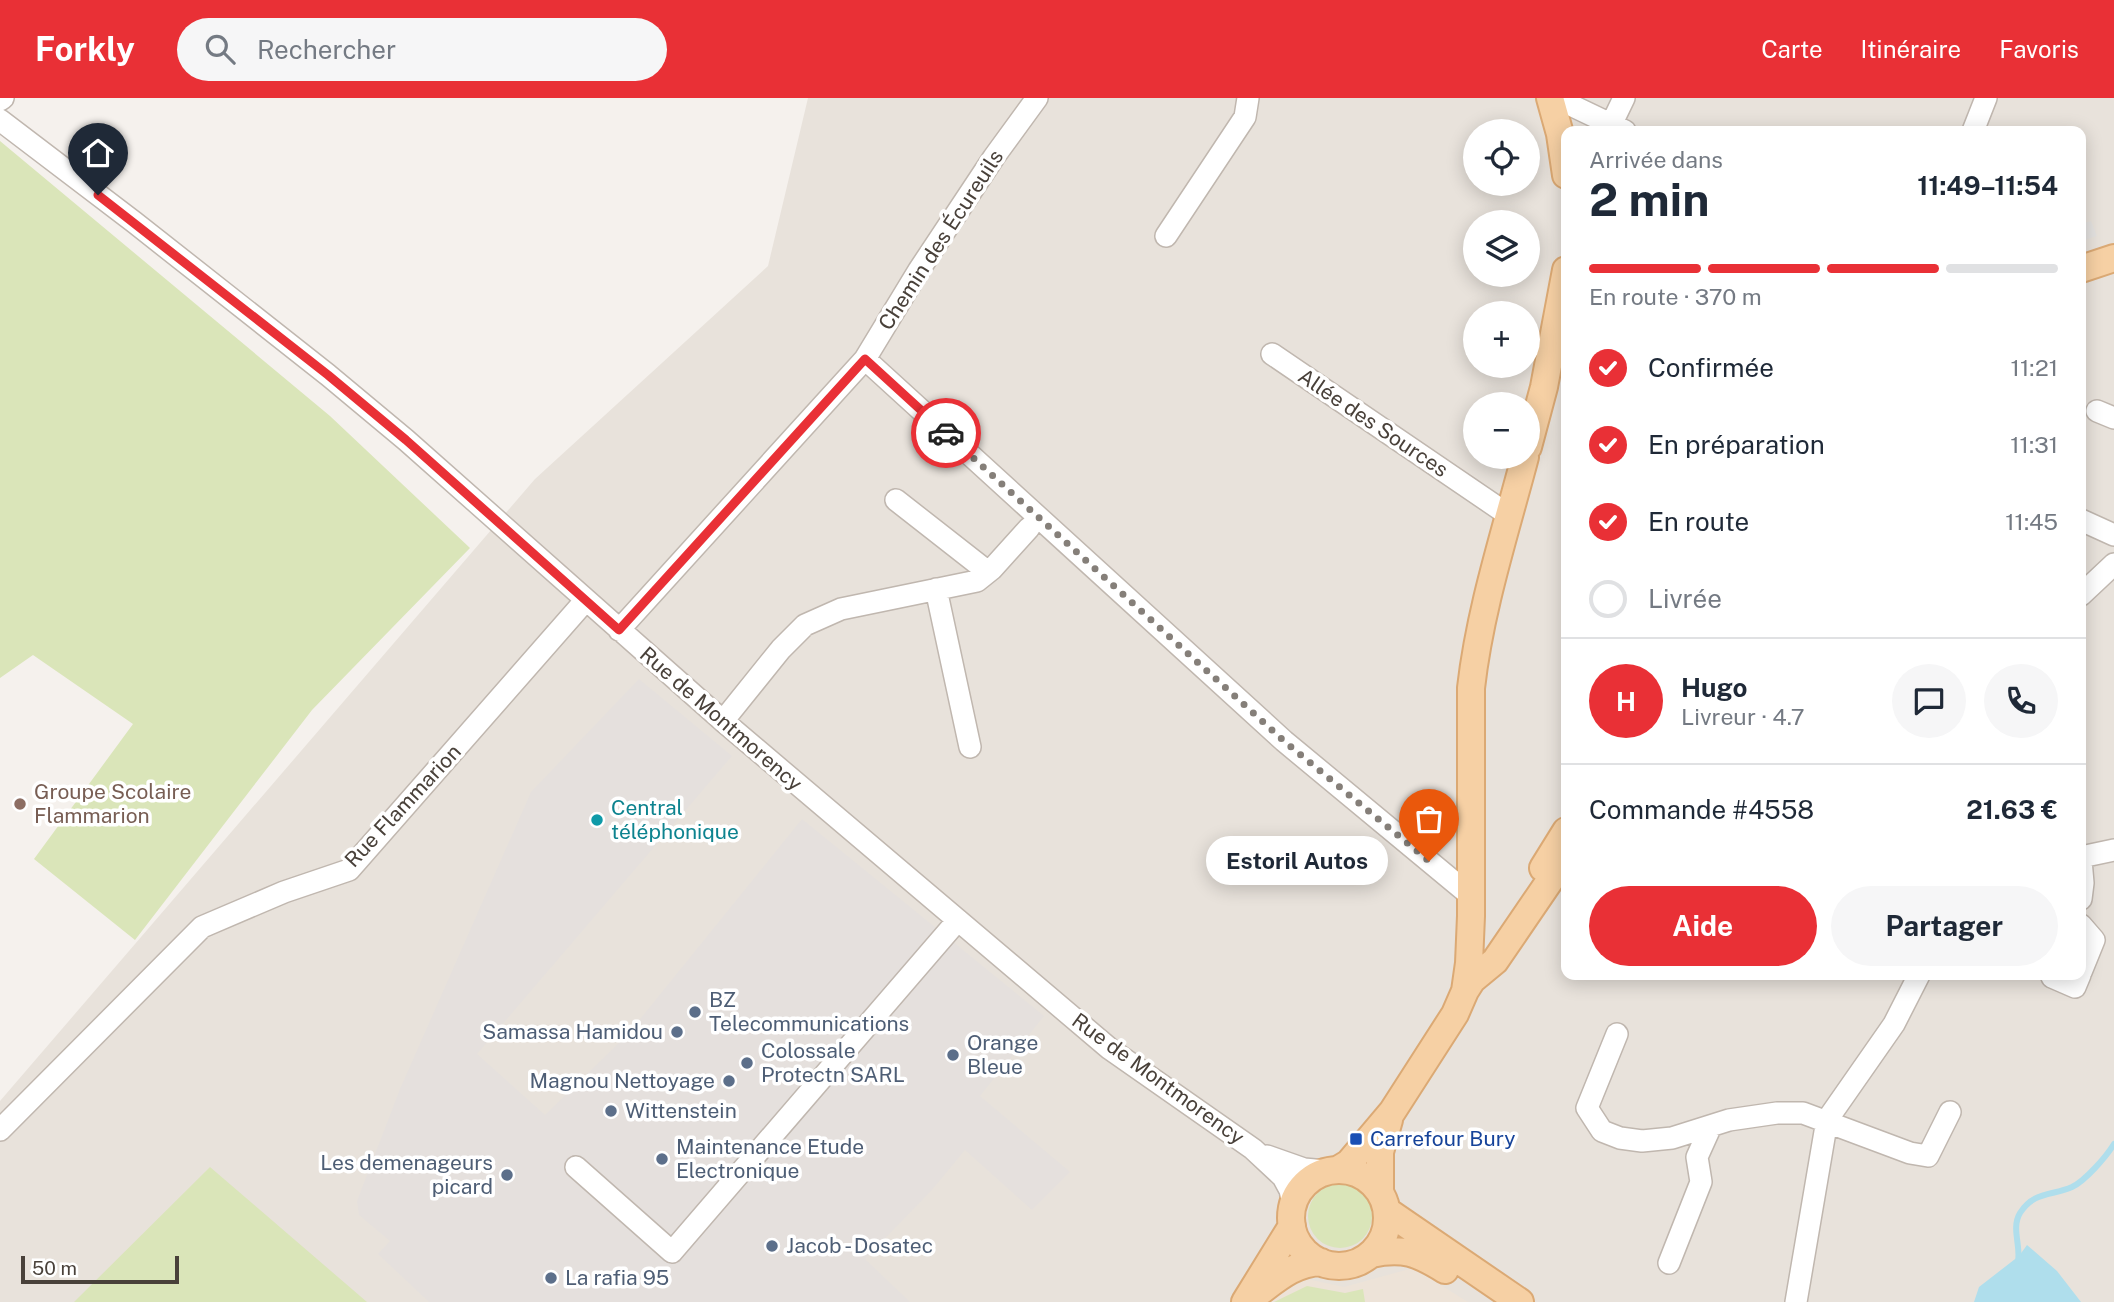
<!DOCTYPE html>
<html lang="fr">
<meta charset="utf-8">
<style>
body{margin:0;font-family:"Public Sans",sans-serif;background:#f6f6f7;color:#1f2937;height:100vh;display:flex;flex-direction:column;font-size:26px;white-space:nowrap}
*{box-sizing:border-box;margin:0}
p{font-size:23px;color:#747a83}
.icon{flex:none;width:38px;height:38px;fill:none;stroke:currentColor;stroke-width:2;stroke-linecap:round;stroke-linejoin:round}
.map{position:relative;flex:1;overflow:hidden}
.side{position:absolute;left:1561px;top:28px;width:525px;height:854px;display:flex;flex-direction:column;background:#fff;border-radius:14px;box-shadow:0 4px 18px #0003}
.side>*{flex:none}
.fabs{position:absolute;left:1463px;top:21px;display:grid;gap:14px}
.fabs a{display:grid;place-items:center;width:77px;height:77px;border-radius:50%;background:#fff;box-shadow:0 4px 18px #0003;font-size:35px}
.scale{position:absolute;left:21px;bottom:18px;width:158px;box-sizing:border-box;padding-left:7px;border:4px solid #49413a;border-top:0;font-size:19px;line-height:24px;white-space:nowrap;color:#49413a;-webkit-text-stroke:5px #fff;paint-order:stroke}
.pin{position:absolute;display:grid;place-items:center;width:60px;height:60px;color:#fff;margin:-72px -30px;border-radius:50% 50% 50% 0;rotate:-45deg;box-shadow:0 0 7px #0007}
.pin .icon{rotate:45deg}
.courier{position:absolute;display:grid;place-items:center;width:70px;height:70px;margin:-35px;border:5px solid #e93036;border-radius:50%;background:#fff;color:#222;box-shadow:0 2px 9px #0007}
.bubble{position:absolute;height:49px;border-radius:24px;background:#fff;box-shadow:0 4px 18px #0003;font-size:23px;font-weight:700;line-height:49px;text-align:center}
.head em{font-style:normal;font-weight:700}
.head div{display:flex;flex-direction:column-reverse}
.head{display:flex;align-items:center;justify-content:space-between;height:119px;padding:0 28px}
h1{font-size:46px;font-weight:700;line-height:52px}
.bar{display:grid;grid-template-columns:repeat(4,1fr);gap:10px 7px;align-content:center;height:84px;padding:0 28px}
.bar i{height:9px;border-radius:5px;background:#e0e1e3}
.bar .on{background:#e93036}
.bar p{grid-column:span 4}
.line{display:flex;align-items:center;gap:18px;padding:0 28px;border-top:2px solid #e0e1e3}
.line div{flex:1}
.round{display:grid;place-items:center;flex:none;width:74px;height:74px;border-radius:37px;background:#f6f6f7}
ol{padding:0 28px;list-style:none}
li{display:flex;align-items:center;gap:21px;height:77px}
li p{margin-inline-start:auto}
li .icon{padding:7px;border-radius:50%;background:#e93036;color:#fff;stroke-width:4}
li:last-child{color:#747a83}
li i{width:38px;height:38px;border:4px solid #e0e1e3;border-radius:50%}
.button{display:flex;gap:14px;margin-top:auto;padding:14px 28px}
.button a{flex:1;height:80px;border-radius:42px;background:#e93036;color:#fff;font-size:28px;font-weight:700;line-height:80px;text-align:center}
.button a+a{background:#f6f6f7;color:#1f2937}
header{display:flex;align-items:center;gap:42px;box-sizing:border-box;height:98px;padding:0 35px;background:#e93036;color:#fff}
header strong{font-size:33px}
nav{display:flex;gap:38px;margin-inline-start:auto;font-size:24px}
.search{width:490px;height:63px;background:#f6f6f7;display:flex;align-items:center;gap:18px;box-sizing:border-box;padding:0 24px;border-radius:38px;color:#747a83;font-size:26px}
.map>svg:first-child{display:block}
</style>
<header>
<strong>Forkly</strong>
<div class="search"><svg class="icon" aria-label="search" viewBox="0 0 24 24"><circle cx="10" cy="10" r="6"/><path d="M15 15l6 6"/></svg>Rechercher</div>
<nav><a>Carte</a><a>Itinéraire</a><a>Favoris</a></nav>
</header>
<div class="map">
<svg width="2114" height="1204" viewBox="0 0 2114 1204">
<rect width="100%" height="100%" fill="#f5f1ed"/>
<!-- residential -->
<path fill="#e8e2db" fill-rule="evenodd" d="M 808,0 L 2114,0 L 2114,1204 L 0,1204 L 0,1003 L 535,381 L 768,168 ZM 1475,33 L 1528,33 L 1528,86 L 1475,86 ZM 1566,33 L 2081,33 L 2081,877 L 1566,877 ZM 1475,124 L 1528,124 L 1528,177 L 1475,177 ZM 1475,215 L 1528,215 L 1528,268 L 1475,268 ZM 1475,306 L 1528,306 L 1528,359 L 1475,359 Z"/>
<!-- industrial -->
<path fill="#e5e0dd" d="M 639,581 L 732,658 L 477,956 L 545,1017 L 628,936 L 802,721 L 1044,918 L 980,998 L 1070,1074 L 1032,1112 L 965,1052 L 931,1093 L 865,1161 L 910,1204 L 429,1204 L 378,1156 L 390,1143 L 359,1117 L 357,1103 L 400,991 L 531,694 Z"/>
<!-- education -->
<path fill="#ede3d8" d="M 1413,1170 L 1468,1204 L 1268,1204 L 1297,1184 L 1307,1181 L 1344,1189 Z"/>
<!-- green -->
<path fill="#dae5b9" d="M 0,43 L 330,318 L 470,450 L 312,612 L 135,842 L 34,761 L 133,626 L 33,557 L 0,580 Z
M 210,1069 L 367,1204 L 74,1204 Z
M1308 1118a32 32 0 1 1 64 0a32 32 0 1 1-64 0Z
M 1307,1188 L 1345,1195 L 1363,1191 L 1365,1204 L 1274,1204 Z"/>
<!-- parking -->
<path fill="#e4e2e0" d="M 2091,123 L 2097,138 L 2081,143 L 2081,126 Z"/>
<!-- water -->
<path fill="#afdeec" d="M 2027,1147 L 2057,1173 L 2081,1204 L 1974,1204 L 1979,1189 L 2019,1158 Z"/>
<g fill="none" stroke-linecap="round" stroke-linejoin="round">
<!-- stream -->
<path stroke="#afdeec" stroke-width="6" d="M 2018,1163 C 2021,1148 2011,1130 2020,1115 C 2034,1093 2052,1098 2072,1089 C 2085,1083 2106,1059 2114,1046"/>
<defs>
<path id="minor" d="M 1556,0 L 1625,33
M 0,2 L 3,0
M 0,22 L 134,124 L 328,277 L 406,342 L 723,623 L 1110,951 L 1253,1051 L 1283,1079 L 1290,1092 L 1293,1107
M 1611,27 L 1624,0
M 1973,33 L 1986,0
M 1166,138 L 1245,19 L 1248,0
M 1272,256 L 1510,418
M 865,261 L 1284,643 L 1471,798
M 2097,313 L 2114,320
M 896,402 L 988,474
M 2081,422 L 2114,437
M 936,491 L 970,649
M 2081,497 L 2114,466
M 619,532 L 865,261 L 919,172 L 994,59 L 1037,0
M 723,623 L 781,551 L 805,527 L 841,511 L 977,483 L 992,471 L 1029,430
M 2081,759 L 2114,752
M 2081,762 L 2083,785 L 2081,801
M 2081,827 L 2094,842 L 2081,874
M 2053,877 L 2052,879 L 2075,889 L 2080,877
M 1617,936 L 1587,1010 L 1602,1033 L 1620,1040 L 1642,1043 L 1672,1040 L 1729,1022 L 1777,1015 L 1803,1015 L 1910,1055 L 1928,1058 L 1950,1014
M 0,1032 L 202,829 L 284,794 L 349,772 L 585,503
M 1267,1058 L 1304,1071 L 1326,1073
M 576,1069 L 672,1154 L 958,822
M 1669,1165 L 1701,1084 L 1697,1059 L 1711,1028
M 1796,1204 L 1827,1022 L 1894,926 L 1919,877"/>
<path id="major" d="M 1550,0 L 1560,36 L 1566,77
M 2081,171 L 2114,160
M 1528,349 L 1544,289 L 1566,172
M 1543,770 L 1566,733
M 1465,893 L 1472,882 L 1495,863 L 1566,759
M 1339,1071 L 1349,1065 L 1392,1014 L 1455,916 L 1465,893 L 1469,865 L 1471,818 L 1471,590 C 1480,511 1505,435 1525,359
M1291 1120a48 48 0 1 1 96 0a48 48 0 1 1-96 0Z
M 1380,1093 L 1380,1054 L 1389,1022
M 1387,1113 L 1520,1204
M 1371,1156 C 1403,1149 1418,1155 1445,1172
M 1258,1195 C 1278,1180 1295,1165 1321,1164
M 1245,1204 L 1292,1128"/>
</defs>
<!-- minor casing -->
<use href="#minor" stroke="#c0b7af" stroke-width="24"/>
<!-- major casing -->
<use href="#major" stroke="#dba974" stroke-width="30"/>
<!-- minor -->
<use href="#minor" stroke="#fff" stroke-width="21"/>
<!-- major -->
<use href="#major" stroke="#f6d0a4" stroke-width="26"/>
</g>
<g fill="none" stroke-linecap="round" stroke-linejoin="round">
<!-- done -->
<path stroke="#857f79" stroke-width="7" stroke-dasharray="0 12.6" d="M 946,335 L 1284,643 L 1429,763"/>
<!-- route -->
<path stroke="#e93036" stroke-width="9" d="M 98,97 L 328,277 L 406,342 L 619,532 L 865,261 L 946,335"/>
</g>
<!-- markers -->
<circle fill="#8d6e63" stroke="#fff" stroke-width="2.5" cx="20" cy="706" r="7"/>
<circle fill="#0f9aa8" stroke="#fff" stroke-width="2.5" cx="597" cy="722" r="7"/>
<g fill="#5c6f8a" stroke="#fff" stroke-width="2.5">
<circle cx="695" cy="914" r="7"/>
<circle cx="677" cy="934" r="7"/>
<circle cx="953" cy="957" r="7"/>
<circle cx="747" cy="965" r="7"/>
<circle cx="729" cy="983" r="7"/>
<circle cx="611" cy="1013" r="7"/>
<circle cx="662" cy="1061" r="7"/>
<circle cx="507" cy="1077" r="7"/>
<circle cx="772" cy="1148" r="7"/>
<circle cx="551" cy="1180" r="7"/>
</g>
<rect fill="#1a4fb4" stroke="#fff" stroke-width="2.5" x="1349" y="1034" width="14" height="14" rx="3.5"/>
<g text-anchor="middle" stroke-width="7" stroke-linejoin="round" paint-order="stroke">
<!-- street labels -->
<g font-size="21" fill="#49413a" stroke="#fff">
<text transform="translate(941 142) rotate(-57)" y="7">Chemin des Écureuils</text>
<text transform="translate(1373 325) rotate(34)" y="7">Allée des Sources</text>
<text transform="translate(721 621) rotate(41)" y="7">Rue de Montmorency</text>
<text transform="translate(403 708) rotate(-47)" y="7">Rue Flammarion</text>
<text transform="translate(1158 981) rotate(36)" y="7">Rue de Montmorency</text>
</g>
<!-- education labels -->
<g font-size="21" fill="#785e54" stroke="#fff" text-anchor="start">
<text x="34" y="701">Groupe Scolaire<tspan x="34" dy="24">Flammarion</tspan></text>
</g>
<!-- culture labels -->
<g font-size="21" fill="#0d838f" stroke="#fff" text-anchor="start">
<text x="611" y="717">Central<tspan x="611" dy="24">téléphonique</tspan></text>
</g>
<!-- service labels -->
<g font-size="21" fill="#4e5e75" stroke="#fff" text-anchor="start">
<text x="709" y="909">BZ<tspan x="709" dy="24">Telecommunications</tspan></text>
<text x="663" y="941" text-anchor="end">Samassa Hamidou</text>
<text x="967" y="952">Orange<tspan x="967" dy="24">Bleue</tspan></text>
<text x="761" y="960">Colossale<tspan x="761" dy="24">Protectn SARL</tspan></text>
<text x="715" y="990" text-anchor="end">Magnou Nettoyage</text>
<text x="625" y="1020">Wittenstein</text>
<text x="676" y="1056">Maintenance Etude<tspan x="676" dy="24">Electronique</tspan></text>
<text x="493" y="1072" text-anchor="end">Les demenageurs<tspan x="493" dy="24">picard</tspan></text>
<text x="786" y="1155">Jacob - Dosatec</text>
<text x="565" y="1187">La rafia 95</text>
</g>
<!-- transit labels -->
<g font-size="21" fill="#164399" stroke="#fff" text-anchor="start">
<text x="1370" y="1048">Carrefour Bury</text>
</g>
</g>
</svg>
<div class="fabs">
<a><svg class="icon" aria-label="locate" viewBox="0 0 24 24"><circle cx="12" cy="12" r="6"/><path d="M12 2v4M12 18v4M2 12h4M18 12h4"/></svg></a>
<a><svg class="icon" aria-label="layers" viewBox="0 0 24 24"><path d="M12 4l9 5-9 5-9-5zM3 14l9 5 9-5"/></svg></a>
<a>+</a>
<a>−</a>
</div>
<div class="scale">50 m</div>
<div class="pin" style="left:1429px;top:763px;background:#ea580c"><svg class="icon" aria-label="bag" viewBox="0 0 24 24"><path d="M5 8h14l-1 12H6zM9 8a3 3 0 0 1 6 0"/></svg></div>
<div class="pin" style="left:98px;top:97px;background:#1f2937"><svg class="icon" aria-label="home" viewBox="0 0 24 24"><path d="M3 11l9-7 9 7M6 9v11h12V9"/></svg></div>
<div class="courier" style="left:946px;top:335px"><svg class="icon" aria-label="car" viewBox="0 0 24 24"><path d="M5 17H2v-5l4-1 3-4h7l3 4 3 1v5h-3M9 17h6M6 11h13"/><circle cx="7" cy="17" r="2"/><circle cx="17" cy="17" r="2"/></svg></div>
<div class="bubble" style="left:1206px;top:738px;width:182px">Estoril Autos</div>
<section class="side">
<div class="head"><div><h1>2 min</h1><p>Arrivée dans</p></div><em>11:49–11:54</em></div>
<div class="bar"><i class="on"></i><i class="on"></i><i class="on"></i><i></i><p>En route · 370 m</p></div>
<ol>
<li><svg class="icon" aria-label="check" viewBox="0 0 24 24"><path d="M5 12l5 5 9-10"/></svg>Confirmée<p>11:21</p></li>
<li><svg class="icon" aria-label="check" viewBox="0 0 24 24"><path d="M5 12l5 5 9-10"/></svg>En préparation<p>11:31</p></li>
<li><svg class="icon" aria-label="check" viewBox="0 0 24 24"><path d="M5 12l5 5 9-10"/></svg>En route<p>11:45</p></li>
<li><i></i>Livrée</li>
</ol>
<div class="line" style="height:126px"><b class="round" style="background:#e93036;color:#fff">H</b><div><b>Hugo</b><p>Livreur · 4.7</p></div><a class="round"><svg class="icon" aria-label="chat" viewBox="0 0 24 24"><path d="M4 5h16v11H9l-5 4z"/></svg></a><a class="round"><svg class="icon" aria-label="phone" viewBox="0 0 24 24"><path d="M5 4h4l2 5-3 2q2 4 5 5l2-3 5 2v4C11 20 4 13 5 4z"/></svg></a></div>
<div class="line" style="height:91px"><div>Commande #4558</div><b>21.63 €</b></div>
<div class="button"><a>Aide</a><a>Partager</a></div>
</section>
</div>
